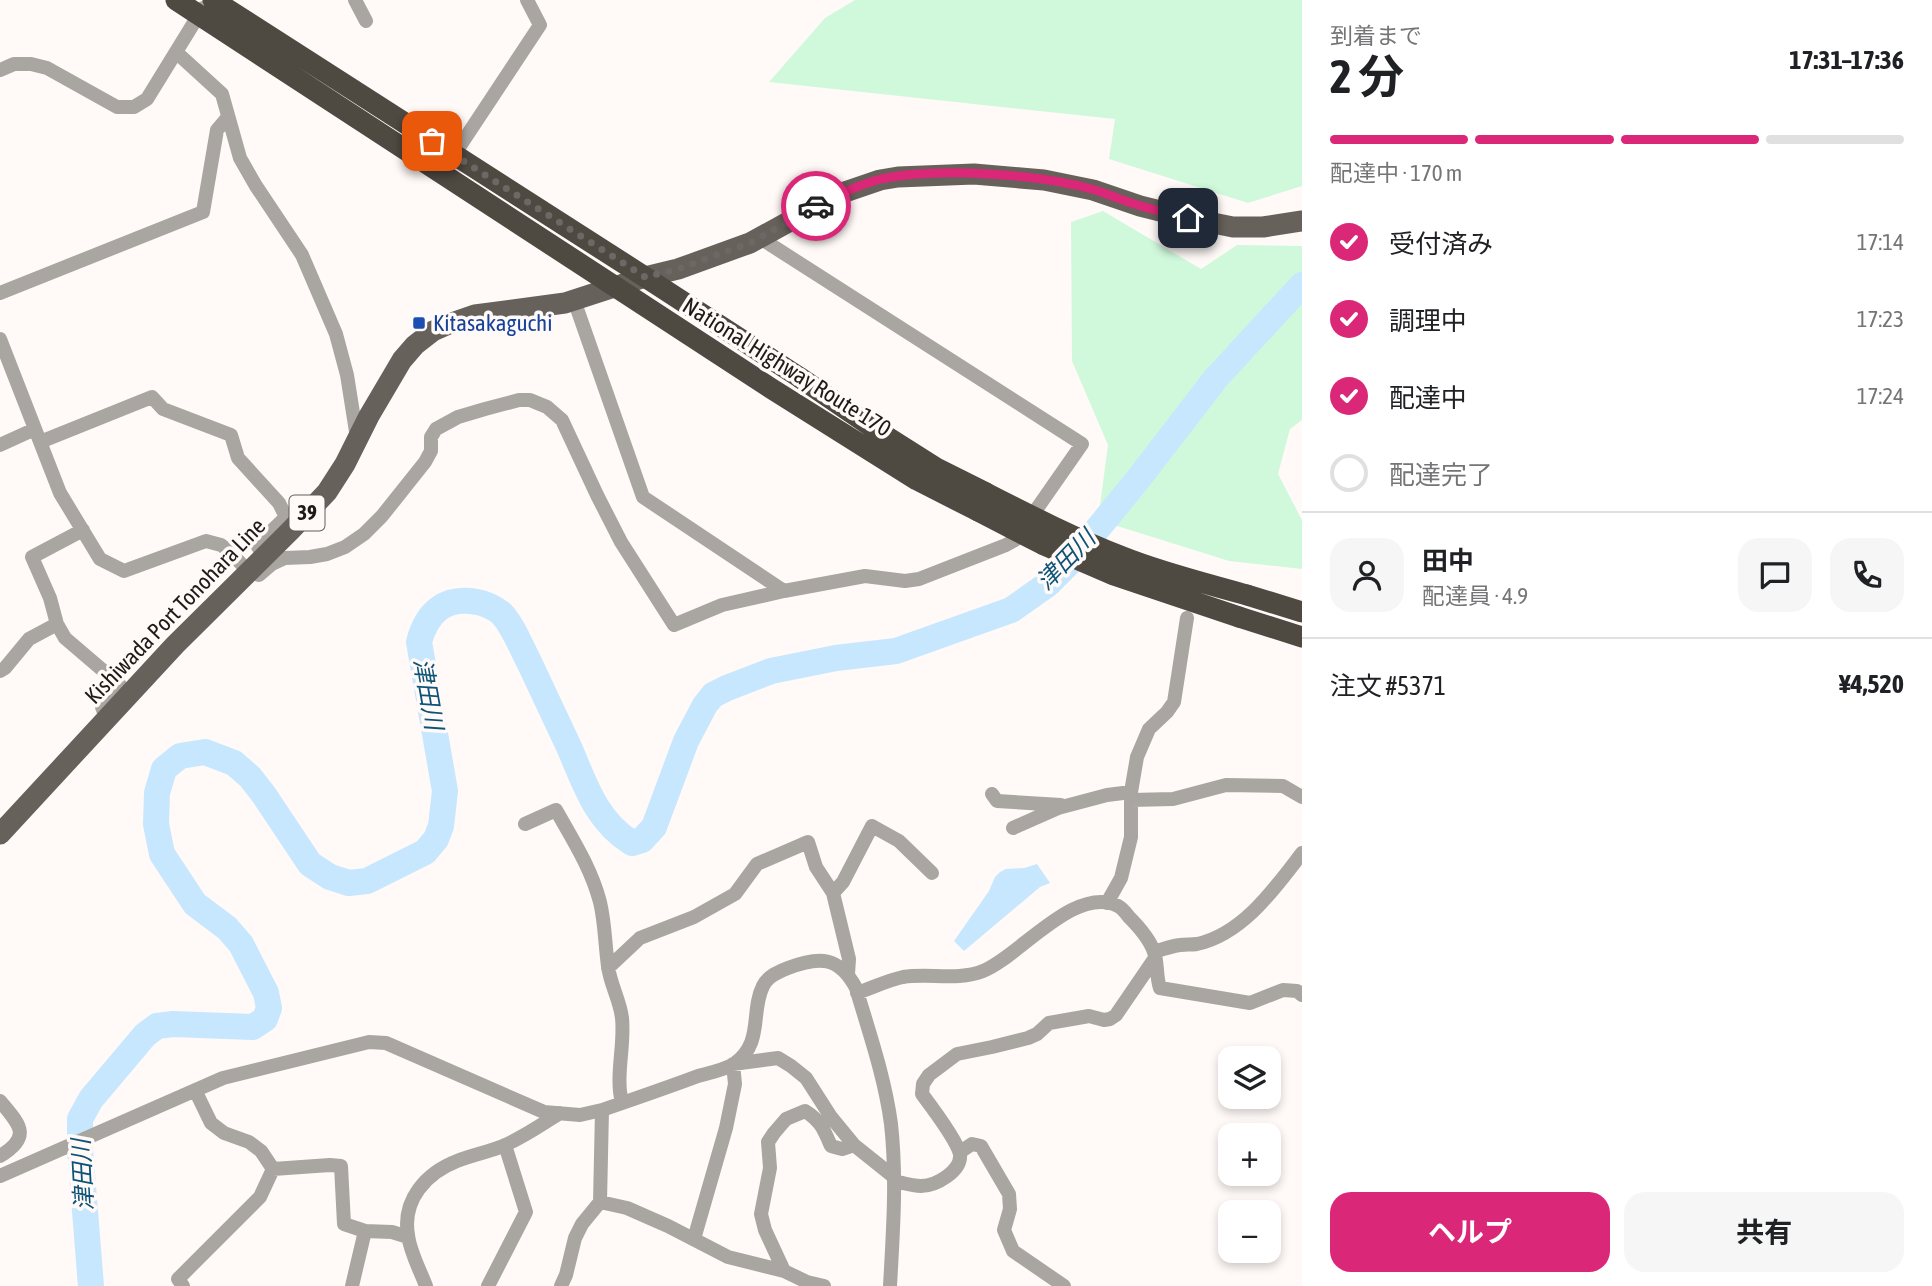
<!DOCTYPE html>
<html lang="ja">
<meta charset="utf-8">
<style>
body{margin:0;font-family:"Asap Condensed","Noto Sans JP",sans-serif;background:#f6f6f6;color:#202124;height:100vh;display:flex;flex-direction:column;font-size:26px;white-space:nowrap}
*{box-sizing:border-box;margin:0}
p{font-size:23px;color:#757577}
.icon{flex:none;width:38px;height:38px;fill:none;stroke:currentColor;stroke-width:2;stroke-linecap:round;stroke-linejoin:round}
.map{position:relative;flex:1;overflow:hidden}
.sheet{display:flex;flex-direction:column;background:#fff;width:630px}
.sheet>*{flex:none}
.fabs{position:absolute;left:1218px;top:1046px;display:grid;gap:14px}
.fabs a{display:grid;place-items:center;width:63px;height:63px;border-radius:14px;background:#fff;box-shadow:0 4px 10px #0003;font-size:35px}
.pin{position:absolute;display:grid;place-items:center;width:60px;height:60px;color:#fff;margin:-30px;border-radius:14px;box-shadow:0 4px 10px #0006}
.courier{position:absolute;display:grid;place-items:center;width:70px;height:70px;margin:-35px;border:5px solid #db2777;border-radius:50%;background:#fff;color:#222;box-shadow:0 2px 9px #0007}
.summary em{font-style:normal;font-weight:700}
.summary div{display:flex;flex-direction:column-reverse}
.summary{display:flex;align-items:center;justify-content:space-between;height:119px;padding:0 28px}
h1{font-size:46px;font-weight:700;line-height:52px}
.bar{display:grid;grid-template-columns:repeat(4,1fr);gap:10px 7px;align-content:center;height:84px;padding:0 28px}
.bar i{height:9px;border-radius:5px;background:#e0e0e0}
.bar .on{background:#db2777}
.bar p{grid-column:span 4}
.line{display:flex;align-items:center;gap:18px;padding:0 28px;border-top:2px solid #e0e0e0}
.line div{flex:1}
.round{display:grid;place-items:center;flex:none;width:74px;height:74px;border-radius:21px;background:#f6f6f6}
ol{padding:0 28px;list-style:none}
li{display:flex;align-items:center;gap:21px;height:77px}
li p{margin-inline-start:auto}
li .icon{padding:7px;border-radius:50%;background:#db2777;color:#fff;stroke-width:4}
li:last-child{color:#757577}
li i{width:38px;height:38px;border:4px solid #e0e0e0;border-radius:50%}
.button{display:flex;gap:14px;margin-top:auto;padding:14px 28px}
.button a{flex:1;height:80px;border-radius:21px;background:#db2777;color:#fff;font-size:28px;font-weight:700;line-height:80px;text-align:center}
.button a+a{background:#f6f6f6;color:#202124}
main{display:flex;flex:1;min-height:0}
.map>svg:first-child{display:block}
</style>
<main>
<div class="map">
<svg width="1302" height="1286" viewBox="0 0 1302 1286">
<rect width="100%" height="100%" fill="#fffaf7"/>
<!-- green -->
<path fill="#d0f9dc" d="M 855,0 L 1302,0 L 1302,186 L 1248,203 L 1109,159 L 1115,119 L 769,82 L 825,18 Z
M 1103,211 L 1201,269 L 1237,245 L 1302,246 L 1302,420 L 1290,429 L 1278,474 L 1302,520 L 1302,569 L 1229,561 L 1098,520 L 1108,445 L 1072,361 L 1071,222 Z"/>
<!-- water -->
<path fill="#c6e7fe" d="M 1037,864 L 1050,883 L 1040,887 L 964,951 L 954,941 L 989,891 L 995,877 L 1000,872 L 1006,869 L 1024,868 Z"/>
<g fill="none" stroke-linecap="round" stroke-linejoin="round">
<!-- river -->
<path stroke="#c6e7fe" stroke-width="26" d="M 91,1286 L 80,1149 L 80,1119 L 91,1099 L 145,1035 L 157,1026 L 173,1024 L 253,1027 L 265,1019 L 269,1008 L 266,993 L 241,944 L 227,928 L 195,904 L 162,854 L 156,824 L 157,793 L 164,769 L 180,756 L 205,752 L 234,763 L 250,777 L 264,795 L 310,864 L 330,877 L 349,883 L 367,881 L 425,852 L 436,839 L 441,826 L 445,791 L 419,642 C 427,612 445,596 477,602 C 484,603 495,608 501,613 C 513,625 522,649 530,664 C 543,692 556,719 569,747 C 585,784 596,821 632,843 L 642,840 L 654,827 L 686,741 L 705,705 L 713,695 L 727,688 L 771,671 L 836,658 L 896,651 L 1011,610 L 1048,584 L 1073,559 L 1139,478 L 1216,378 L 1302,285"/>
<!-- street -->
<path stroke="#a9a6a2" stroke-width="14" d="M 355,0 L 366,21
M 176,52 L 222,94 L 240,158 L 256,186 L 302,255 L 336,334 L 347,375 L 357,438
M 0,70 L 14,64 L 31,64 L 47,68 L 117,107 L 134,107 L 147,99 L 203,8
M 454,155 L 540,25 L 527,0
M 0,293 L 203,212 L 217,130 L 228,117
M 574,300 L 643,497 L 784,591
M 0,339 L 60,493 L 100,559 L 124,571 L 206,541 L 221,545 L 229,551 L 249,572
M 40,442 L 152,397 L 163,409 L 231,435 L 238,458 L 279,503 L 286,517 L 257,545 L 264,557
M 0,445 L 35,429
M 83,530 L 32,557 L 50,598 L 57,624 L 65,638 L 120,685 L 102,707 L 106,718
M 259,575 L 272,564 L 285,558 L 310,557 L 327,554 L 345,547 L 364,534 L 382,516 L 425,462 L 431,451 L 431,437 L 436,429 L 458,417 L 485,409 L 519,400 L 530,400 L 547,407 L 562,420 L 597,495 L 621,542 L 674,625 L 722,605 L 784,591 L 865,576 L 905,581 L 919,579 L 1006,545 L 1015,540 L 1082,444 L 760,238
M 0,671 L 5,668 L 29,639 L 57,624
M 992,794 L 997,801 L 1061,805
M 1131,800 L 1173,799 L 1226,785 L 1283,786 L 1302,797
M 525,824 L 556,810 C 573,840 591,868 600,902 C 605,923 605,944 608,966 C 610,984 620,1000 622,1018 C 625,1046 615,1075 622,1103
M 1013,828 L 1058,808 L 1107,795 L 1131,792
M 833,893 L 843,882 L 872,826 L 899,841 L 932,873
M 1107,903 L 1121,878 L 1131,837 L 1131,792 L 1137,757 L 1149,729 L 1167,712 L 1174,702 L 1187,618
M 1154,952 C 1163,949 1172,946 1180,945 C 1186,944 1191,945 1197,944 C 1243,934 1275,888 1302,853
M 608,968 L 640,938 L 694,917 L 735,894 L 757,864 L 808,842 L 816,867 L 833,893 L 849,959 L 848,974
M 857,993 C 872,988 888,980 903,977 C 929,973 958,981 983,971 C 1019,957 1075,884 1118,906 C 1122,908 1126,913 1129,917 C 1138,926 1150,940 1154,952 C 1158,963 1156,977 1160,988 L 1250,1003 L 1283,990 L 1297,991 L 1302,995
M 195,1090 L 211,1123 L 224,1133 L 249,1142 L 261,1151 L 273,1169 L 330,1165 L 341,1166 L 344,1224 L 365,1231 L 392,1232 L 408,1237
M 0,1101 C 19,1124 33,1136 0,1156
M 960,1152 L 972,1144 L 981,1146 L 1009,1194 L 1010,1209 L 1004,1230 L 1013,1251 L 1064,1286
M 0,1176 L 223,1078 L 369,1042 L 386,1043 L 544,1112 L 580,1115 L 602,1110 C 634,1099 666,1088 698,1076 C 709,1073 724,1070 734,1064 C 764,1043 750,1012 763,986 C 768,976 778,972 788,968 C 819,956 839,956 856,988 C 869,1032 885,1078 891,1124 C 897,1178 893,1232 890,1286
M 894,1181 C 903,1183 913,1186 921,1186 C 936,1186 962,1171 960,1154 C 957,1141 931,1106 922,1094 L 923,1084 L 929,1075 L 957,1054 L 992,1047 L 1028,1038 L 1037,1034 L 1049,1023 L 1089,1016 L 1104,1020 L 1110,1019 L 1116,1015 L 1155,958
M 600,1202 L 627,1208 L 668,1226 L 728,1257 L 784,1271 L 807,1282 L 824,1286
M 694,1239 L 726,1128 L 735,1084 L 733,1064 L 778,1058 L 791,1066 L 806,1078 L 831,1117 L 854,1145 L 894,1177
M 784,1271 L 765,1230 L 761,1214 L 770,1168 L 768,1142 L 774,1133 L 786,1119 L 805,1111 C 821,1121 824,1130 831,1146 L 842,1149 L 854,1145
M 183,1286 L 178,1279 L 260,1197 L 273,1169
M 352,1286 L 365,1231
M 426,1286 C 420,1270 410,1252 408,1235 C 402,1200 426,1173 457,1161 C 472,1155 488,1152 503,1146 C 524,1137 541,1125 560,1113
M 488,1286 L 526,1212 L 505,1145
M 561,1286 L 566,1275 L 575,1238 L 582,1224 L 600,1202 L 602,1110"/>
<!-- primary -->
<path stroke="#66615a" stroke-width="21" d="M 0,834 L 175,645 L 291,530 L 327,492 L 345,464 L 369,416 L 402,360 L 415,345 L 433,331 L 449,324 L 475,315 L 565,303 L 645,277 L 678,269 L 750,243 L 839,194 L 880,180 L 898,177 L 974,174 L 1044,180 L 1093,190 L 1140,206 L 1188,218 L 1233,227 L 1263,227 L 1302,221"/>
<!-- highway -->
<path stroke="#4e4941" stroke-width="21" d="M 176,0 L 772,389 L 917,480 L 978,511
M 213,0 L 645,277 L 799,377 L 878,431 L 938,469 L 986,493
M 1247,595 L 1302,612
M 1239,617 L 1302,637"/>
<!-- highway-bridge -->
<path stroke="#4e4941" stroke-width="21" d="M 986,493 C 1031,516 1076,539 1123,557 C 1163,573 1205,583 1247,595
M 978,511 L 1042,544 L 1114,575 L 1239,617"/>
</g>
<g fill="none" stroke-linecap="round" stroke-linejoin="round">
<!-- done -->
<path stroke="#6d6866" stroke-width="7" stroke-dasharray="0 12.6" d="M 432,141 L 645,277 L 678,269 L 750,243 L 816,206"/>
<!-- route -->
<path stroke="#db2777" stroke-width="9" d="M 816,206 C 837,195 858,185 881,179 C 938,167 1039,174 1095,190 C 1111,195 1126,202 1141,206 C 1157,211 1172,214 1188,218"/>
</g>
<!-- markers -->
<rect fill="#1a4fb4" stroke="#fffaf7" stroke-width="2.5" x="412" y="316" width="14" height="14" rx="3.5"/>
<g text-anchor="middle" stroke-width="7" stroke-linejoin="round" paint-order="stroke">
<!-- shield labels -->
<rect fill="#fffaf7" stroke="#625d5b" stroke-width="2" x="289.5" y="495.5" width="35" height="35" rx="5"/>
<g font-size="21" font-weight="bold" fill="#1f1a18">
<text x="307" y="520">39</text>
</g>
<!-- transit labels -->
<g font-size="23" fill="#164399" stroke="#fffaf7" text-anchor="start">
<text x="433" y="331">Kitasakaguchi</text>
</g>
<!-- street labels -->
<g font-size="23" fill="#1f1a18" stroke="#fffaf7">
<text transform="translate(787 367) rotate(32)" y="8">National Highway Route 170</text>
<text transform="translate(175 611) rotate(-46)" y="8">Kishiwada Port Tonohara Line</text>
</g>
<!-- water labels -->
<g font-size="24" font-style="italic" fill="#0d5378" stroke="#fffaf7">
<text transform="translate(1066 560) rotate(-46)" y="8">津田川</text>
<text transform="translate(428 694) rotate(80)" y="8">津田川</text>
<text transform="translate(83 1175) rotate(-93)" y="8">津田川</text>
</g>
</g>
</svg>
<div class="fabs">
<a><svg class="icon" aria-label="layers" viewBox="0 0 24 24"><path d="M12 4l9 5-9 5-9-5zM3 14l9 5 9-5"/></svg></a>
<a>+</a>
<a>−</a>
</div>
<div class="pin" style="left:432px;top:141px;background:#ea580c"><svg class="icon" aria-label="bag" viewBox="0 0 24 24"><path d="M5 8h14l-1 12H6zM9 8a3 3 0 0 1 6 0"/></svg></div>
<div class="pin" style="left:1188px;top:218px;background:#1f2937"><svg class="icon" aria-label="home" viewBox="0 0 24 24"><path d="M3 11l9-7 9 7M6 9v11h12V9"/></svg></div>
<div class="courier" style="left:816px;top:206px"><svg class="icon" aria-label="car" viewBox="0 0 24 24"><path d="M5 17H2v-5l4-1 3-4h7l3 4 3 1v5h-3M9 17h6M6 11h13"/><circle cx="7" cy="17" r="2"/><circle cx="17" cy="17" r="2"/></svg></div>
</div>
<section class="sheet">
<div class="summary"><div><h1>2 分</h1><p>到着まで</p></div><em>17:31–17:36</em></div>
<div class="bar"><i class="on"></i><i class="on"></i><i class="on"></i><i></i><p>配達中 · 170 m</p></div>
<ol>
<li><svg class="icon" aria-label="check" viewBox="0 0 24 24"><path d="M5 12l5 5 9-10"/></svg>受付済み<p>17:14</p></li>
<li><svg class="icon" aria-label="check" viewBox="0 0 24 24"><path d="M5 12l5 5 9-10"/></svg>調理中<p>17:23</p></li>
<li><svg class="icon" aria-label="check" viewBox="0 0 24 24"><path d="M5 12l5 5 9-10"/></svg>配達中<p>17:24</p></li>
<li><i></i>配達完了</li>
</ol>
<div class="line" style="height:126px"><a class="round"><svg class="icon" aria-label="person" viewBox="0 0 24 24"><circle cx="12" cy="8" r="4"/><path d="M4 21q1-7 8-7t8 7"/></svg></a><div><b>田中</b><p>配達員 · 4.9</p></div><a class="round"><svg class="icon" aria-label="chat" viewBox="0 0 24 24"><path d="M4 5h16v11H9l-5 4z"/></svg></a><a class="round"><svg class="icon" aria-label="phone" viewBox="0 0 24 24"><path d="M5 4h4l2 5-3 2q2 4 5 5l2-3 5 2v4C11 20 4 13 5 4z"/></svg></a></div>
<div class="line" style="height:91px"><div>注文 #5371</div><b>¥4,520</b></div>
<div class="button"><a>ヘルプ</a><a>共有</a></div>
</section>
</main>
